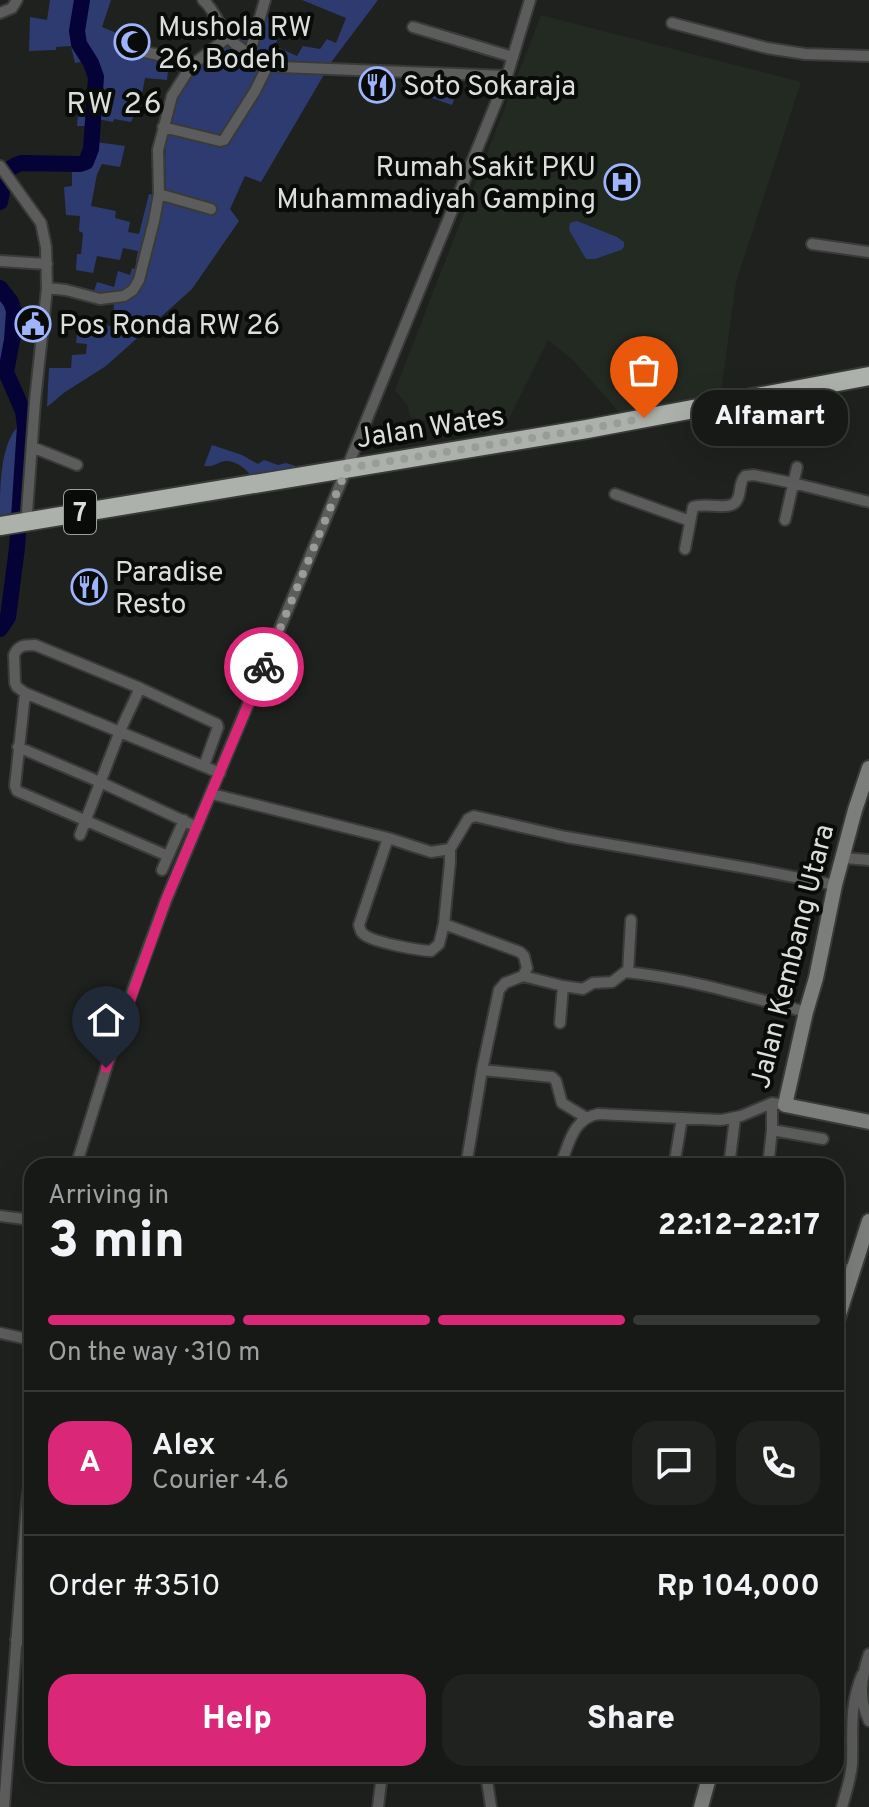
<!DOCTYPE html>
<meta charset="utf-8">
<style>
body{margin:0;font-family:Overpass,sans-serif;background:#20221f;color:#f1f3f6;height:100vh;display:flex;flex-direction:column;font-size:30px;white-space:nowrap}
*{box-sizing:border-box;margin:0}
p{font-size:26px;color:#9ea0a1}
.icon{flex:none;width:44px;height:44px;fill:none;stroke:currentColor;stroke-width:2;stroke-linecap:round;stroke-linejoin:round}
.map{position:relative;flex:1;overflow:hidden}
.panel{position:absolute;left:24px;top:1158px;width:820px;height:624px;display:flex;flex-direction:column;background:#171916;border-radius:24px;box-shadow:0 8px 32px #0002,0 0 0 2px #363835}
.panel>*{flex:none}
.pin{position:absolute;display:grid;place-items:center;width:68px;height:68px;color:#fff;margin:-82px -34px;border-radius:50% 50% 50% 0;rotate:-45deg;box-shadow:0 0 8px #0007}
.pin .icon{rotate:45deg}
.courier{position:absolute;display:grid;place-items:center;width:80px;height:80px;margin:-40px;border:6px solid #db2777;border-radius:50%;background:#fff;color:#222;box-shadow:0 2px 10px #0007}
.bubble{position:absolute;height:56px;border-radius:24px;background:#171916;box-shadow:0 8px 32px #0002,0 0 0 2px #363835;font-size:26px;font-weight:800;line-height:56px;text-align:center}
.head em{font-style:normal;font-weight:800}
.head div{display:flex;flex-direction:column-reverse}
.head{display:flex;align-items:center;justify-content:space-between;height:136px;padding:0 24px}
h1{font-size:52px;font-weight:800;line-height:60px}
.bar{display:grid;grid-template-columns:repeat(4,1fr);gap:12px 8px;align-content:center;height:96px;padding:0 24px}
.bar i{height:10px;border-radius:6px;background:#363835}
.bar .active{background:#db2777}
.bar p{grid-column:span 4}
.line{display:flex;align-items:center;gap:20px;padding:0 24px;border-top:2px solid #363835}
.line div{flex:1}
.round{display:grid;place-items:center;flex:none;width:84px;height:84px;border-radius:24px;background:#20221f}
.action{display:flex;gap:16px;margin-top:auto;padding:16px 24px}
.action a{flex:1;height:92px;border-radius:24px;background:#db2777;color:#fff;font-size:32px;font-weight:800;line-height:92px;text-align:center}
.action a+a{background:#20221f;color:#f1f3f6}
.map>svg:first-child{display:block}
</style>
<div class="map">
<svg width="869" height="1807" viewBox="0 0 869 1807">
<rect width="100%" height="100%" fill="#1f211e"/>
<!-- built -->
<path fill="#232a22" d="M 541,15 L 801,82 L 736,282 L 720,400 L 625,419 L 573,360 L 548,340 L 498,441 L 486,433 L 466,423 L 435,422 L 410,417 L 408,406 L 395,390 Z"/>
<!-- green -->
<path fill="#2e3b71" d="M 50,0 L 111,0 L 102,27 L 119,34 L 117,48 L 133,54 L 138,53 L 169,60 L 167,80 L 145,78 L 141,99 L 131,122 L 114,119 L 113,122 L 98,119 L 97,126 L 77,126 L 78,113 L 88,113 L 89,111 L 88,97 L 92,82 L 88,63 L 86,61 L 75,63 L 71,46 L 56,47 L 56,50 L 29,51 L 30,17 L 47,20 Z
M 302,0 L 378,0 L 332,61 L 261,182 L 245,176 L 230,209 L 239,221 L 192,289 L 106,366 L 65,392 L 47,407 L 49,368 L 71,368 L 72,355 L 86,354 L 87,344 L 76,343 L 78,325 L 113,326 L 114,302 L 79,299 L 78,296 L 93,294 L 97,282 L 114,287 L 118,271 L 130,275 L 132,268 L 138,270 L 140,262 L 136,261 L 138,251 L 123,248 L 120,260 L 97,256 L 93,273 L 76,270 L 77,254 L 81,254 L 83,233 L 79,231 L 80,216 L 66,215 L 64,187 L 72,186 L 72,167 C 90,168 93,158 96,142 L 125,146 L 120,167 L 102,164 L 97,174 L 91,206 L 116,211 L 115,218 L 130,222 L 128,232 L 139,234 L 149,194 L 166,198 C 163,123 166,64 249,37 L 258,14 L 284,22 L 275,46 L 297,56 L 303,46 L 320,49 L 327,39 L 336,43 L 346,18 Z
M 422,77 L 462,78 L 452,105 L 415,92 Z
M 577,221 L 617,237 L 624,242 L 624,247 L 621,250 L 595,259 L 586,259 L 569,230 L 570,223 Z
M 0,285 L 25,315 L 23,327 L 16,328 C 15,345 15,361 3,374 L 0,370 Z
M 21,424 L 16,512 L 0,515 C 0,487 0,440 21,424 Z
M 212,445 L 242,455 L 258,464 L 264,460 L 278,465 L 286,463 L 299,467 L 250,475 C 246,468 234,460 225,461 C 217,462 216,467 204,466 Z"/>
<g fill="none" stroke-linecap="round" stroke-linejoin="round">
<!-- river -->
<path stroke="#050237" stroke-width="16" d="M 0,202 C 5,182 0,170 21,163 L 80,164 L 86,162 L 91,149 L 96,77 L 91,63 L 79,44 L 77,31 L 82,0
M 0,288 L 11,302 L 14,311 L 12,340 L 6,372 L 23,411 L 25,426 L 17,548 L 8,617 L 0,629"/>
<defs>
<path id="street" d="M 203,0 C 213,8 218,22 225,33 C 238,51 260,60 280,67 L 507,76
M 0,13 L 12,8 L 17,0
M 672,23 L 767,48 L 805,54 L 869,56
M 413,27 L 513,57
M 140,51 L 178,59 L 191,66
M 249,55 L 265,0
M 163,127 L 220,141 L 224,140 L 255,91 L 269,63
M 0,166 L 41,223 L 46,247 L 47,288 L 35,401 L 27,512 L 29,521
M 159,194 L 211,209
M 812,244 L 869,252
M 0,261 L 47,264
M 47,288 L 66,290 L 100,299 L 124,296 L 133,290 L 139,280 L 154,221 L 159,194 L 158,150 L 172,96 L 191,66 L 228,37
M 32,447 L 77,465
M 615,494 L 690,521
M 785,520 L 797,467
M 685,549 L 693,507 C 706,502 731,512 737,500 C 742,492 738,484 745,476 L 754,475 L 793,483 L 869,502
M 25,693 L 15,786 L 17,791 L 168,856
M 18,747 L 100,782 L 197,827
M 204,766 L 218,727 L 217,724 L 140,688 L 35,645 C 25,645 18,645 14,655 L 15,683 L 17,687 L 25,693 C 90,720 155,746 220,773
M 212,794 L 388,838 L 431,852 L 450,849 L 468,819 L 474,816 L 566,837 L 753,869 L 835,885
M 80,835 L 120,731 L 140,688
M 388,838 L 359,925 C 361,931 360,932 366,936 C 378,943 416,950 431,951 L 439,944 L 444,924
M 450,849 L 450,862 L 444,924 L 520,952 L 524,956 L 527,968 L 523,976 L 505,983 L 499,990 L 482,1070 L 466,1166
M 844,858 L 869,860
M 162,870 L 184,820
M 628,972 L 631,920
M 523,976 L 563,986 L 583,989 L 593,983 L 612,982 L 625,972 C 687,978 746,996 806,1012
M 560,1023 L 563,986
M 482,1070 L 552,1077 L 556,1081 L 562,1103 L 585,1117
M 772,1130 L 823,1139
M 76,1166 L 119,1027 L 166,900 L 344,475 L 507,76 L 530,0
M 560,1166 C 569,1145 572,1119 598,1114 L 721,1120 L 741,1116 L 772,1103 L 785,1105
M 674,1166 L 682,1118
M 729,1166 L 735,1118
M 768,1166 L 772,1130 L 772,1103
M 0,1216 L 32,1220
M 836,1266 L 852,1271
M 0,1333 L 32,1340
M 16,1640 L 32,1641
M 869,1654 C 861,1678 858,1698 869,1721
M 486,1774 L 491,1807
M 4,1807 L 27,1502 L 32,1465
M 378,1807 L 382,1774
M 842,1807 C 846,1792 851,1778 852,1763 C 853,1731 849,1706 862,1675"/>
<path id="secondary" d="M 869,768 L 855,810 L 835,885 L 816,978 L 806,1012 L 785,1105 L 869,1122
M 836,1324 L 869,1221
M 701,1807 L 710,1774"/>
<path id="highway" d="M 0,526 L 587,429 L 869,376"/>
</defs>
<!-- street casing -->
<use href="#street" stroke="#393b38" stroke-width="14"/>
<!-- secondary casing -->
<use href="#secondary" stroke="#393b38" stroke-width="18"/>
<!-- highway casing -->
<use href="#highway" stroke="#393b38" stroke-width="22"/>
<!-- street -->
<use href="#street" stroke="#5b5c5b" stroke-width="10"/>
<!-- secondary -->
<use href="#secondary" stroke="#7c7e7b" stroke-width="14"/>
<!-- highway -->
<use href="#highway" stroke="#adb1ac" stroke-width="18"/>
</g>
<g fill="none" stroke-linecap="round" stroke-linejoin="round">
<!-- done -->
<path stroke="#9a9c99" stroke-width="8" stroke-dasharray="0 14.4" d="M 264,667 L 347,468 L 587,429 L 644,418"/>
<!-- route -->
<path stroke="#db2777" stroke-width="10" d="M 106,1068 L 166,900 L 264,667"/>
</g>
<!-- icons -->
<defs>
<symbol id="mosque-ring" viewBox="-11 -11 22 22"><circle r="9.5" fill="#090b09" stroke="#9eb4fd" stroke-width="1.5"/><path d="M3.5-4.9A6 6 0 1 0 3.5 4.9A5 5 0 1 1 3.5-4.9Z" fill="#9eb4fd"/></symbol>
<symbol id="restaurant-ring" viewBox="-11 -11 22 22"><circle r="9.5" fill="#090b09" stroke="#9eb4fd" stroke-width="1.5"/><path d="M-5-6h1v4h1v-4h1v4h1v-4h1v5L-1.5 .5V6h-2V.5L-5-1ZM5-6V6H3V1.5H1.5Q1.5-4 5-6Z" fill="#9eb4fd"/></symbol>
<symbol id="hospital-ring" viewBox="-11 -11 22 22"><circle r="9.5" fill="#090b09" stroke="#9eb4fd" stroke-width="1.5"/><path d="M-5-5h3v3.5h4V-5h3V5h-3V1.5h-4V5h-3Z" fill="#9eb4fd"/></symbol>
<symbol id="civic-ring" viewBox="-11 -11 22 22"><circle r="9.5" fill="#090b09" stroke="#9eb4fd" stroke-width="1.5"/><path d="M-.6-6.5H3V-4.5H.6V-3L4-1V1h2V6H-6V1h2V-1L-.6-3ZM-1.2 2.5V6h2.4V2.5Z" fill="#9eb4fd"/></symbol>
</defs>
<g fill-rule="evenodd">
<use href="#mosque-ring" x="112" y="22" width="40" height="40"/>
<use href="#restaurant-ring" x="357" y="65" width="40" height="40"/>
<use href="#hospital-ring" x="602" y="162" width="40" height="40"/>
<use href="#civic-ring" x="13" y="304" width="40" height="40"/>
<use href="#restaurant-ring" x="69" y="567" width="40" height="40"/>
</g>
<g text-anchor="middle" stroke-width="8" stroke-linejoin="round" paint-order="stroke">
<!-- shield labels -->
<rect fill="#090b09" stroke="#9d9f9c" stroke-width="2" x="64" y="490" width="32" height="44" rx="6"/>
<g font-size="26" font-weight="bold" fill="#dcdedb">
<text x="80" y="521">7</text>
</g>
<!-- poi labels -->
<g font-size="28" fill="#dcdedb" stroke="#090b09" text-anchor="start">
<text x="158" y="36">Mushola RW<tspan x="158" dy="32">26, Bodeh</tspan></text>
<text x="403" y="95">Soto Sokaraja</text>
<text x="596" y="176" text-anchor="end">Rumah Sakit PKU<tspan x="596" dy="32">Muhammadiyah Gamping</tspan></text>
<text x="59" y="334">Pos Ronda RW 26</text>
<text x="115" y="581">Paradise<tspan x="115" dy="32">Resto</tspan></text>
</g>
<!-- street labels -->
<g font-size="28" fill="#dcdedb" stroke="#090b09">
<text transform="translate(430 426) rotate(-9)" y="10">Jalan Wates</text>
<text transform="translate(791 956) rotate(-76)" y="10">Jalan Kembang Utara</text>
</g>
<!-- neighbourhood labels -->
<g font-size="30" letter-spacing="2" fill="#dcdedb" stroke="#090b09">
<text x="115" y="113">RW 26</text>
</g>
</g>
</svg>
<div class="pin" style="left:644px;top:418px;background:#ea580c"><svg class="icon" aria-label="bag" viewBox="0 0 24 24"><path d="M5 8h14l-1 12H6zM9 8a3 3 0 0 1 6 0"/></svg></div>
<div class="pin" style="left:106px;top:1068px;background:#1f2937"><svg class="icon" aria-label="home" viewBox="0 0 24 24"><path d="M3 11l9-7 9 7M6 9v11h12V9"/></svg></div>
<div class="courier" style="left:264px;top:667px"><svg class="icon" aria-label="bike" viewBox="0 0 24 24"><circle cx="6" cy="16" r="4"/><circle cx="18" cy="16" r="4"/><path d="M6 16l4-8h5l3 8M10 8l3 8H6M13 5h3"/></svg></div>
<div class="bubble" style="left:692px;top:390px;width:156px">Alfamart</div>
<section class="panel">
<div class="head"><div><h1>3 min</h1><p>Arriving in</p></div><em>22:12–22:17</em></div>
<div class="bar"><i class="active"></i><i class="active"></i><i class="active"></i><i></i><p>On the way · 310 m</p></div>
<div class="line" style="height:144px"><b class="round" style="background:#db2777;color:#fff">A</b><div><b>Alex</b><p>Courier · 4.6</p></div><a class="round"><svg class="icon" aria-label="chat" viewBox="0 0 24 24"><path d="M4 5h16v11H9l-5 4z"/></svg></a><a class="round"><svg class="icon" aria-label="phone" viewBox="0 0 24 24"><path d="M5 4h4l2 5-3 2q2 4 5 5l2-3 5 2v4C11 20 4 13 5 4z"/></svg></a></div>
<div class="line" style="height:104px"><div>Order #3510</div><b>Rp 104,000</b></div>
<div class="action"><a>Help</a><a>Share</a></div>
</section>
</div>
